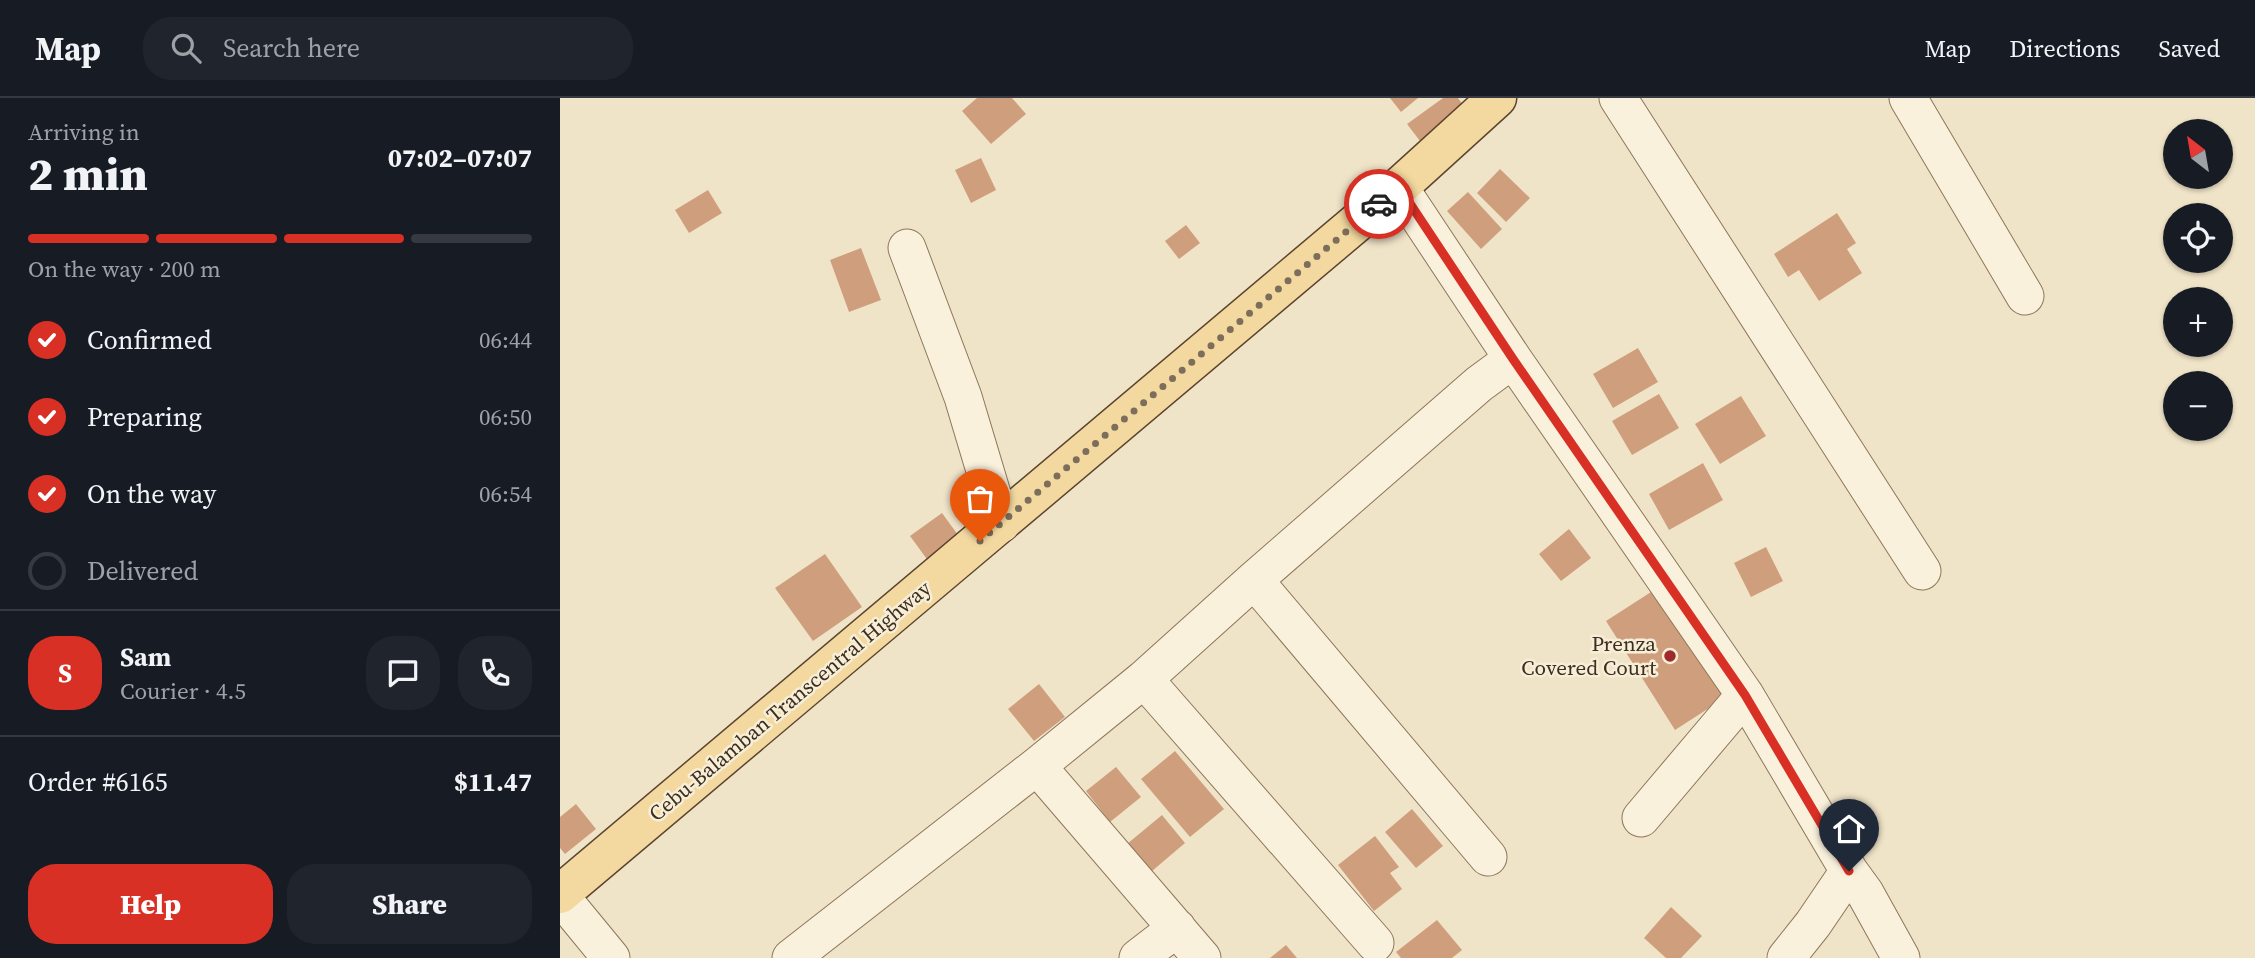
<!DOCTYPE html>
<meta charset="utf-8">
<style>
body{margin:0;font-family:"Source Serif 4",serif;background:#20242c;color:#f1f3f6;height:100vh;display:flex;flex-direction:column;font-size:26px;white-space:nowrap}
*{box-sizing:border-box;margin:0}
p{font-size:23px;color:#9ea1a6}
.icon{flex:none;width:38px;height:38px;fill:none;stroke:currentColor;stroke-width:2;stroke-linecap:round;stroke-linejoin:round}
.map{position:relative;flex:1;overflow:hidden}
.panel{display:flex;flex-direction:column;background:#171b24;width:560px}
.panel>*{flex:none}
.needle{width:46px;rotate:329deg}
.fabs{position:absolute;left:1603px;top:21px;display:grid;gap:14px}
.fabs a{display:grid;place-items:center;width:70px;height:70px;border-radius:50%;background:#171b24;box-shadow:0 2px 5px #0004;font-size:35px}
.pin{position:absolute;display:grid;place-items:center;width:60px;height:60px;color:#fff;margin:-72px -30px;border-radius:50% 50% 50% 0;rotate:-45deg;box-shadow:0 0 7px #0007}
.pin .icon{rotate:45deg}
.courier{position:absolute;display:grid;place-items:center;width:70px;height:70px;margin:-35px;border:5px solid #d93025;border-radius:50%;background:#fff;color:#222;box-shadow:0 2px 9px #0007}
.headline em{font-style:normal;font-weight:800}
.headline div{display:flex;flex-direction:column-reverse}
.headline{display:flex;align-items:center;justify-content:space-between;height:119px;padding:0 28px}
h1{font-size:46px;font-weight:800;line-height:52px}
.bar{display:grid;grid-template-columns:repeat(4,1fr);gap:10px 7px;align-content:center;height:84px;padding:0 28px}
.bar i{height:9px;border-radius:5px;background:#363941}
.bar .active{background:#d93025}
.bar p{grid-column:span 4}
.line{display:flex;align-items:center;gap:18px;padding:0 28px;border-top:2px solid #363941}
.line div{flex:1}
.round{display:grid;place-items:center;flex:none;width:74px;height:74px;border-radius:28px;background:#20242c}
ol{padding:0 28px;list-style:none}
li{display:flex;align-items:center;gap:21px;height:77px}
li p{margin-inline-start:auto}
li .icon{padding:7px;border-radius:50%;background:#d93025;color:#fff;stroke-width:4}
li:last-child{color:#9ea1a6}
li i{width:38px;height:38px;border:4px solid #363941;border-radius:50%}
.primary-button{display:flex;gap:14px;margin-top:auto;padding:14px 28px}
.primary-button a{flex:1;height:80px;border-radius:28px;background:#d93025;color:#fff;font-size:28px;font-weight:800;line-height:80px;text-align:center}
.primary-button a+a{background:#20242c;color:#f1f3f6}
header{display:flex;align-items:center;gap:42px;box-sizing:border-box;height:98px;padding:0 35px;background:#171b24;border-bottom:2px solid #363941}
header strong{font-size:33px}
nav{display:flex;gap:38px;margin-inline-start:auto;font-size:24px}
.search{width:490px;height:63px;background:#20242c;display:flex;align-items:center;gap:18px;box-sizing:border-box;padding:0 24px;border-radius:28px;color:#9ea1a6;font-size:26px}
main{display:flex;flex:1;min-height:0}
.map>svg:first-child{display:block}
</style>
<header>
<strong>Map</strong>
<div class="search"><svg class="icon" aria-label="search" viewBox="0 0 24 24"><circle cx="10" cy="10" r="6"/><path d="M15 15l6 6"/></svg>Search here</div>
<nav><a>Map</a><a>Directions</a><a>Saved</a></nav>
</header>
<main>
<section class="panel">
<div class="headline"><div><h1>2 min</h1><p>Arriving in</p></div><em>07:02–07:07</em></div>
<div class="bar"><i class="active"></i><i class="active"></i><i class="active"></i><i></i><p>On the way · 200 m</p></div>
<ol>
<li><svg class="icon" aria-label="check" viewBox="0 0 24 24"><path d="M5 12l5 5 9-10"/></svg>Confirmed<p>06:44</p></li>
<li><svg class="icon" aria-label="check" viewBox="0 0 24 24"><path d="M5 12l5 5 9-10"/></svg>Preparing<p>06:50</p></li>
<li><svg class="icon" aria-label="check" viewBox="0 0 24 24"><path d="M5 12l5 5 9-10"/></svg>On the way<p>06:54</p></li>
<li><i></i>Delivered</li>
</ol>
<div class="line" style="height:126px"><b class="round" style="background:#d93025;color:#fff">S</b><div><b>Sam</b><p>Courier · 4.5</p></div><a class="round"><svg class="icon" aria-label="chat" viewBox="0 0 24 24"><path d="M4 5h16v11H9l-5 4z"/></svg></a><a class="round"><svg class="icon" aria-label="phone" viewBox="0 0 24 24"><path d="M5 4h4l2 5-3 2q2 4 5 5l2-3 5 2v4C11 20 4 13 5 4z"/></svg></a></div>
<div class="line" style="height:91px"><div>Order #6165</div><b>$11.47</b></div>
<div class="primary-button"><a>Help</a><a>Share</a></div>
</section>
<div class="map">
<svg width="1695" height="860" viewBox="0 0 1695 860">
<rect width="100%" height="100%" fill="#f0e4c8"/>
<!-- building -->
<path fill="#cf9f7d" d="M 417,0 L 452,0 L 466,16 L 431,46 L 402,13 Z
M 830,0 L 858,0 L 841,14 Z
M 883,0 L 898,0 L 908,14 L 863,47 L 847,26 Z
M 421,60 L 436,92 L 411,105 L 395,72 Z
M 940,71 L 970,100 L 946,124 L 917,95 Z
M 148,92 L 162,115 L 129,135 L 115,112 Z
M 908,94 L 942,131 L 921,151 L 887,113 Z
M 1277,115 L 1296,145 L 1287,151 L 1302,175 L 1259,203 L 1239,172 L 1228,179 L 1214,156 Z
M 626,127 L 640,145 L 619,161 L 605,143 Z
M 301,150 L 321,202 L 289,214 L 270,162 Z
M 1078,250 L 1098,284 L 1053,310 L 1033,276 Z
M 1099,296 L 1119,330 L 1072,357 L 1052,323 Z
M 1181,298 L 1206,338 L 1160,366 L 1135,326 Z
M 1143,365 L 1163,402 L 1109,432 L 1089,396 Z
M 382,415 L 401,441 L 369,464 L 350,438 Z
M 1009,431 L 1031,460 L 1001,483 L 979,456 Z
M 1206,449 L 1223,483 L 1191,499 L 1174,465 Z
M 265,456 L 302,509 L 253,543 L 215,490 Z
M 1105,485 L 1174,594 L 1115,632 L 1046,523 Z
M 479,586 L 505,619 L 474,643 L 448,611 Z
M 615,653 L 664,711 L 630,739 L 581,681 Z
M 556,669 L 581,699 L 550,724 L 526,693 Z
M 16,706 L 36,731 L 5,756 L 0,750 L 0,719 Z
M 852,711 L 883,748 L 856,770 L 825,734 Z
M 602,717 L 625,745 L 585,779 L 561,751 Z
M 815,738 L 839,769 L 830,775 L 842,791 L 814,813 L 778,767 Z
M 1111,809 L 1142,838 L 1121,860 L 1106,860 L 1084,840 Z
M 877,822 L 902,852 L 892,860 L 841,860 L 836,854 Z
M 726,847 L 737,860 L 710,860 Z"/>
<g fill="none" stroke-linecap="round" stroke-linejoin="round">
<defs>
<path id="minor" d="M 1058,0 L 1362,473
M 1348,0 L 1465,198
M 347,150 L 403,299 L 441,426
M 953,261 L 1185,597 L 1289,773 L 1305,795 L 1341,860
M 694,482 L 928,759
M 584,581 L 815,845
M 477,668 L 642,860
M 1081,720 L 1185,597
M 0,798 L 51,860
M 231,860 L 477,668 L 584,581 L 694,482 L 919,286 L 953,261 L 839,89
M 578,860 L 617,830
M 1226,860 L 1253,826 L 1289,773"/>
<path id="major" d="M 0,796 L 839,89 L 937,0"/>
</defs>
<!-- minor casing -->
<use href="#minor" stroke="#8d765c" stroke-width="39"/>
<!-- major casing -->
<use href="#major" stroke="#5b4430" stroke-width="41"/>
<!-- minor -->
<use href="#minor" stroke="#faf1dc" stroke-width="37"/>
<!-- major -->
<use href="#major" stroke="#f3d9a0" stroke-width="38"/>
</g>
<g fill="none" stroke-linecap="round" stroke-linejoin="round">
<!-- done -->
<path stroke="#7c6e5b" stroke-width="7" stroke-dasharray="0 12.6" d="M 420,443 L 819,106"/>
<!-- route -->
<path stroke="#d93025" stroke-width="9" d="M 819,106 L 839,89 L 953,261 L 1185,597 L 1289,773"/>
</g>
<!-- markers -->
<circle fill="#9e2a2b" stroke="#f7eed8" stroke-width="2.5" cx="1110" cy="558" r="7"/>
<g text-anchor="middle" stroke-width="5" stroke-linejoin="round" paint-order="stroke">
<!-- poi labels -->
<g font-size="21" fill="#3d2e20" stroke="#f7eed8" text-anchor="end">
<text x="1096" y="553">Prenza<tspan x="1096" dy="24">Covered Court</tspan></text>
</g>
<!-- street labels -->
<g font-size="21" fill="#3d2e20" stroke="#f7eed8">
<text transform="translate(230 603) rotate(-40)" y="7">Cebu-Balamban Transcentral Highway</text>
</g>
</g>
</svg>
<div class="fabs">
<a><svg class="needle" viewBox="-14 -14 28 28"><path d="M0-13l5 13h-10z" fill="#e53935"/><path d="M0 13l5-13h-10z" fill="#9ea1a6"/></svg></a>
<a><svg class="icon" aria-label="locate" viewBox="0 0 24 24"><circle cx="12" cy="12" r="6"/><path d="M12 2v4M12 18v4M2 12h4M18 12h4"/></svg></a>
<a>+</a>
<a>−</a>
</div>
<div class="pin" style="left:420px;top:443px;background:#ea580c"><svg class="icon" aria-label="bag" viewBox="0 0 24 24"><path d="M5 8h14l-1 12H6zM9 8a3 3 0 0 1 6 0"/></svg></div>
<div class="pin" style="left:1289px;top:773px;background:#1f2937"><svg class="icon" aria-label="home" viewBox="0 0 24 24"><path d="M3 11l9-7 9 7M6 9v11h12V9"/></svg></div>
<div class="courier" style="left:819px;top:106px"><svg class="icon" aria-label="car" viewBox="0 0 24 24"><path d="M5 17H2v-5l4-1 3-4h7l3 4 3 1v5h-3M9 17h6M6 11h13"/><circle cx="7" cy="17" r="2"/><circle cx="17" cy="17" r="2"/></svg></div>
</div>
</main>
